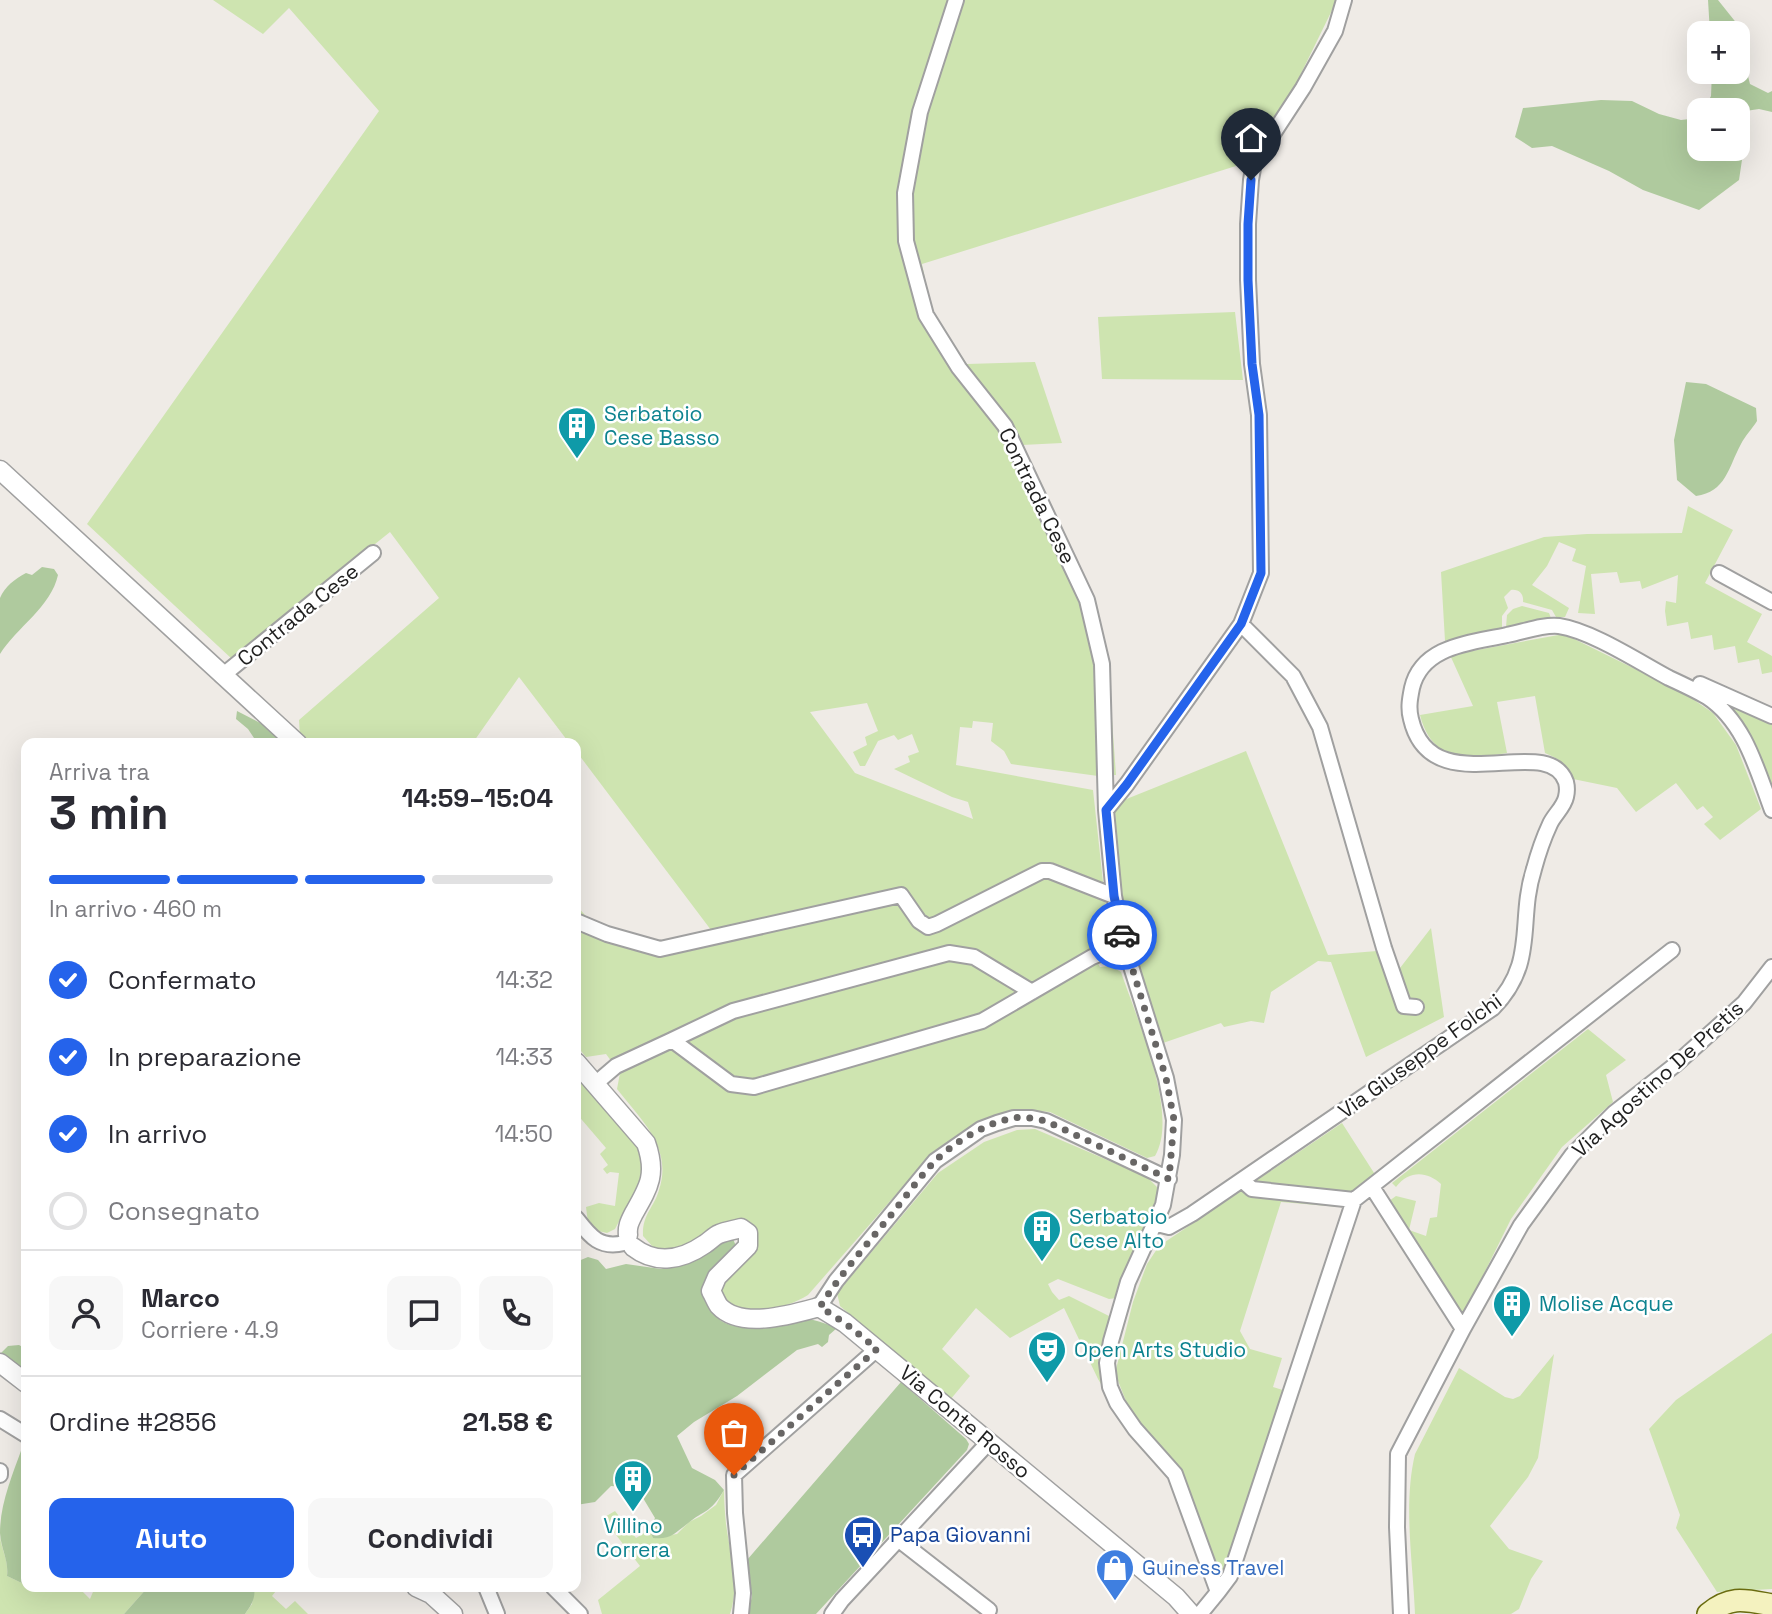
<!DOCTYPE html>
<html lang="it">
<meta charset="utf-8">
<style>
body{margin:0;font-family:"Space Grotesk",sans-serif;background:#f7f7f7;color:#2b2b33;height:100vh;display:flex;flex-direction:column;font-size:26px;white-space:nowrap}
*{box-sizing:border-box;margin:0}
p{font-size:23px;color:#7c7c81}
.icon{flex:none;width:38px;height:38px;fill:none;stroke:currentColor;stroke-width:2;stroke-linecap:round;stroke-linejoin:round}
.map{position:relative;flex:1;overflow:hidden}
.panel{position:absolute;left:21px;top:738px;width:560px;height:854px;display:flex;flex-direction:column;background:#fff;border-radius:14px;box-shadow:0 7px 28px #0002}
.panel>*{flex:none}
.fabs{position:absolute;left:1687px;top:21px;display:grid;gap:14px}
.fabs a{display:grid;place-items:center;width:63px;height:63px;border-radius:14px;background:#fff;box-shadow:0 7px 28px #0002;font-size:35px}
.pin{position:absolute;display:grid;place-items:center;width:60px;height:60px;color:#fff;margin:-72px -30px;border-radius:50% 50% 50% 0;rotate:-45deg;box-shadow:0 0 7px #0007}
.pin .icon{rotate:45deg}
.courier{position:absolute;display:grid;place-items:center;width:70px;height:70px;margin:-35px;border:5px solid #2563eb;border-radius:50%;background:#fff;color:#222;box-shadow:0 2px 9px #0007}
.summary em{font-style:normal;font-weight:800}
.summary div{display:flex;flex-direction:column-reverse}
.summary{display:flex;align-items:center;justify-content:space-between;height:119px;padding:0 28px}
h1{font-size:46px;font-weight:800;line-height:52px}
.bar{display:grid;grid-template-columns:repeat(4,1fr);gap:10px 7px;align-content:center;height:84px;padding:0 28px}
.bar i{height:9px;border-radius:5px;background:#e1e1e2}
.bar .selected{background:#2563eb}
.bar p{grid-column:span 4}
.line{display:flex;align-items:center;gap:18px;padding:0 28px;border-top:2px solid #e1e1e2}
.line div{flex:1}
.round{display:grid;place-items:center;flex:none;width:74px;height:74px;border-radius:14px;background:#f7f7f7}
ol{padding:0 28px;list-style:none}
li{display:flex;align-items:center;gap:21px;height:77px}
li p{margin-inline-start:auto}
li .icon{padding:7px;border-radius:50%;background:#2563eb;color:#fff;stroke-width:4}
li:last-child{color:#7c7c81}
li i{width:38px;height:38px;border:4px solid #e1e1e2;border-radius:50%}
.button{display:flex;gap:14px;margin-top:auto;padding:14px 28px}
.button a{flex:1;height:80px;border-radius:14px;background:#2563eb;color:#fff;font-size:28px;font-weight:800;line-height:80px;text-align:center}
.button a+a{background:#f7f7f7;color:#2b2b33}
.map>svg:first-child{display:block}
</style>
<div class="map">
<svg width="1772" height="1614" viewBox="0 0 1772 1614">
<rect width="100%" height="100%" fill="#efebe6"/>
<!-- grass -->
<path fill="#cee4b0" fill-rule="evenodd" d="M 213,0 L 1337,0 L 1291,94 L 1236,166 L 922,264 L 932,313 L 967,364 L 1035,362 L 1062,443 L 1022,445 L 1095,603 L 1108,663 L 1116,775 L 1098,776 L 1011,764 L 1004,751 L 991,741 L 993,723 L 973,721 L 972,728 L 960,727 L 956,765 L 1093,790 L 1104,891 L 1043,864 L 937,917 L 926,918 L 903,888 L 711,930 L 576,751 L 576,744 L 570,744 L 519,677 L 472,744 L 309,744 L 300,737 L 299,720 L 439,598 L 390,532 L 232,659 L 87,524 L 379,111 L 289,8 L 263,34 ZM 867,703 L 878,731 L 865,737 L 867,745 L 853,752 L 860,766 L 865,766 L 878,741 L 894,735 L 898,740 L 912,734 L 919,752 L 908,756 L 910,762 L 894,769 L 952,797 L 968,802 L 973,819 L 855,773 L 810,712 Z
M 1235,312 L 1243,380 L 1102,379 L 1098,317 Z
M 1688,506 L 1733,530 L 1705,583 L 1762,614 L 1747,642 L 1772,656 L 1772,672 L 1762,674 L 1759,659 L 1738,663 L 1735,646 L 1714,650 L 1712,635 L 1691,639 L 1688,622 L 1667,626 L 1665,611 L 1666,601 L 1676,603 L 1678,575 L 1642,589 L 1640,581 L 1620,583 L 1617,572 L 1591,574 L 1595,614 L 1578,613 L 1586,566 L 1572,561 L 1576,549 L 1559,542 L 1547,566 L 1532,585 L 1569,608 L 1565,617 L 1556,617 L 1552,610 L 1523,602 C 1524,594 1519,589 1511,590 L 1504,597 L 1508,608 L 1502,616 L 1502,628 L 1445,641 L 1441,572 L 1544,537 L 1587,534 L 1682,533 Z
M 1522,606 L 1549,613 L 1551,618 L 1506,627 L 1507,615 L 1513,609 Z
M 1564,634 L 1684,693 L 1713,713 L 1736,745 L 1761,809 L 1720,840 L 1704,824 L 1713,817 L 1703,806 L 1697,810 L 1676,783 L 1636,812 L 1617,788 L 1573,779 C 1568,764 1559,759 1545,753 L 1535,696 L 1497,702 L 1507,753 C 1466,760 1432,762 1420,715 L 1473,706 L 1450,655 Z
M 1737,706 L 1772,724 L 1772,793 L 1732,711 Z
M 1246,751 L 1328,955 L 1377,951 L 1384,973 L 1400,968 L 1431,928 L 1444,1017 L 1366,1057 L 1331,962 L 1318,961 L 1271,992 L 1264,1023 L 1251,1021 L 1224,1027 L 1221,1023 L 1163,1043 L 1132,940 L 1120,886 L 1115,811 L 1124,800 Z
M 1050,878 L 1105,901 L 1114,932 L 1090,949 L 1100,967 L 1111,966 L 1121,972 C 1136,1017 1180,1114 1155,1156 L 1147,1158 L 1050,1112 L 1030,1110 L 986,1118 L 934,1151 L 808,1295 C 785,1310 741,1318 720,1296 L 721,1286 L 753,1254 L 756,1240 L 709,1232 L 680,1247 L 665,1251 L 653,1247 L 643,1236 C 642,1214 654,1208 659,1190 C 673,1147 641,1120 617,1089 L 620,1073 L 606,1054 L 586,1057 L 576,1045 L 576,905 L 610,943 L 664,956 L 893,900 C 909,906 912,927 927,935 L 1041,879 Z
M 1588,1029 L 1626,1060 L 1606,1075 L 1613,1102 L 1562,1147 L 1511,1219 L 1462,1318 L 1389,1201 L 1396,1196 L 1416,1201 L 1409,1230 L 1426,1236 L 1430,1218 L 1437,1217 L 1441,1184 C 1427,1171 1409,1170 1396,1187 L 1392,1183 Z
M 576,1074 L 640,1147 L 644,1162 L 642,1178 L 615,1229 L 607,1233 L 594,1230 L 588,1223 L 586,1207 L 599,1203 L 615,1206 L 619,1173 L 610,1172 L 607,1174 L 603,1169 L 608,1165 L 600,1154 L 606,1148 L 576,1113 Z
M 1342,1123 L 1376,1176 L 1339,1207 L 1281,1202 L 1240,1331 L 1250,1349 L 1282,1358 L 1273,1387 L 1286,1391 L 1224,1570 L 1213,1564 L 1179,1473 L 1131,1414 L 1115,1373 L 1133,1302 L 1147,1264 L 1159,1246 Z
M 1035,1129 L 1147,1177 L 1160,1190 L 1159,1202 L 1117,1298 L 1109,1299 L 1058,1279 L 1048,1284 L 1052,1292 L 1059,1300 L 1069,1296 L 1109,1316 L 1103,1382 L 1101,1384 L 1098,1379 L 1064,1308 L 1010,1338 L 976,1308 L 942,1349 L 970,1376 L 950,1400 L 840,1306 L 837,1293 L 938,1173 L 984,1142 L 1017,1130 Z
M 1772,1333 L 1772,1589 L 1717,1592 L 1676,1528 L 1680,1515 L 1649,1429 L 1676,1400 Z
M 1554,1354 L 1538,1458 L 1528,1477 L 1490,1526 L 1509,1549 L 1543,1561 L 1531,1579 L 1519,1609 L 1511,1614 L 1415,1614 C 1413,1562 1403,1505 1415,1454 L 1459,1368 L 1505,1397 L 1513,1399 L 1520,1396 Z
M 724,1490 C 724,1502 725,1513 726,1524 C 730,1554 740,1584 730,1614 L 602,1614 L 598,1600 L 640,1566 L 603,1518 L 615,1511 L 636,1538 L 649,1530 L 653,1538 L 677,1534 L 689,1522 L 701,1516 L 716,1505 Z
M 0,1537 C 2,1551 9,1562 7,1576 L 26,1585 L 26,1587 L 78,1587 L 90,1599 L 95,1587 L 148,1587 L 124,1614 L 0,1614 Z
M 254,1587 L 279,1587 L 272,1596 L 286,1609 L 295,1601 L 308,1614 L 245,1614 L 252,1604 Z"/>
<!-- forest -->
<path fill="#afca9e" d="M 1708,0 L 1718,0 L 1738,25 L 1741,49 L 1750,84 L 1768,93 L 1772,91 L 1772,112 L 1759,109 L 1739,112 L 1747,126 L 1739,180 L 1699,210 L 1643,190 L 1609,171 L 1552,146 L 1532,148 L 1515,137 L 1523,108 L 1601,100 L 1632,101 L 1659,114 L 1681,120 L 1699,118 L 1699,149 L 1738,149 L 1738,110 L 1704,110 L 1711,96 L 1712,72 L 1738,72 L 1738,33 L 1710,33 Z
M 1686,382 L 1706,384 L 1756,408 L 1757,421 C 1752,429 1745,436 1741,444 C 1728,468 1726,492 1696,496 L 1677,480 L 1674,440 Z
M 42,567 L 54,569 L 58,575 C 51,607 17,627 0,654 L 0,598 C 5,586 15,579 26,573 L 32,575 Z
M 237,711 L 264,725 L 284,744 L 258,744 L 248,729 L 236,719 Z
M 726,1238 L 733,1239 L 736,1246 L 704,1290 C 717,1350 764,1317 800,1318 C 813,1319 825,1323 837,1328 L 829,1335 L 828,1342 L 822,1347 L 818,1344 L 797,1350 L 737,1396 L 694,1422 L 677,1436 L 692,1468 L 715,1480 L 724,1490 C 710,1514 705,1509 687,1524 C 675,1533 670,1540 653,1538 L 649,1530 L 655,1518 L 637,1488 L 611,1486 L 595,1502 L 576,1505 L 576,1262 L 588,1257 L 598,1260 L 606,1269 L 626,1264 L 661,1269 L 688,1260 Z
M 19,1345 L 26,1349 L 26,1375 L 1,1353 L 8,1346 Z
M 901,1382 L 966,1439 L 969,1444 L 967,1450 L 816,1614 L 748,1614 L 752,1596 L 747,1560 Z
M 22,1448 L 26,1448 L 26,1585 L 7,1576 C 9,1561 1,1549 0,1533 C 0,1504 12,1476 22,1448 Z
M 148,1587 L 254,1587 C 256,1598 251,1606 245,1614 L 124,1614 Z"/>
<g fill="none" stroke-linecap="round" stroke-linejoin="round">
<defs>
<path id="minor" d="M 956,0 L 920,112 L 905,193 L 906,241 L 926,315 L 959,368 L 1005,426 L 1087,600 L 1102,664 L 1106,810 L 1114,896 L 1124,944 L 1166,1078 L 1174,1120 L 1172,1155 L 1163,1205 L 1128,1282 L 1111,1341 L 1107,1363 L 1110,1387 L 1117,1403 L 1135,1429 L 1175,1474 L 1218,1592 L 1200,1614
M 1719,573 L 1772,602
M 1241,624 L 1293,676 L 1320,727 L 1384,948 L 1404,1006 L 1416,1007
M 222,676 L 373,553
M 1700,684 L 1772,716
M 1106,810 L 1127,784 L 1241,624 L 1261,573 L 1259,415 L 1252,364 L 1248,280 L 1248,224 L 1251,180 L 1254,163 L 1303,88 L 1335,31 L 1344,0
M 576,921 L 607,934 L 660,949 L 901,895 L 919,921 L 928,927 L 937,924 L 1042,871 L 1050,871 L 1114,896
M 672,1040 L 733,1011 L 949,953 L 974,957 L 1032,992
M 595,1084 L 616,1066 L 672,1040 L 731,1084 L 754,1087 L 982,1021 L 1092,957 L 1124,944
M 1242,1180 L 1252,1189 L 1354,1200
M 1372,1187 L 1463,1329
M 576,1218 C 590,1236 599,1249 624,1243
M 1157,1224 L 1169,1227 L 1192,1214 L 1493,1008 C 1538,962 1517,922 1534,869 C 1538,854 1543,839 1550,824 C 1554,815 1564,807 1566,797 C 1567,793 1567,786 1566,782 C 1548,730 1431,806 1411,719 C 1408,708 1410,698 1412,688 C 1422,645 1472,643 1507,635 C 1523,632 1544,624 1559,626 C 1592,631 1639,662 1669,678 C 1682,684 1695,690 1707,697 C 1745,722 1757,770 1772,810
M 819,1307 L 836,1281 L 935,1161 L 981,1129 L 997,1123 L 1014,1118 L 1032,1118 L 1046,1121 L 1169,1179
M 0,1419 L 26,1435
M 0,1471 L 0,1475
M 899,1540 L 989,1610
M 486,1587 L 497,1614
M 553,1587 L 580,1614
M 1218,1592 L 1230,1576 L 1354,1200 L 1672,950
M 741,1614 L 743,1593 L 735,1513 L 734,1475 L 877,1349
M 832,1614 L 842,1600 L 988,1443
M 1401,1614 L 1397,1527 L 1398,1454 L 1463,1329 L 1521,1225 L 1572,1155 L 1614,1113 L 1675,1065 L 1744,1003 L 1772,967"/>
<path id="tertiary" d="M 0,470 L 298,744
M 576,1062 L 646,1143 C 657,1174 649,1187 634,1213 C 630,1221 627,1226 628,1235
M 633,1247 C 656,1265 682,1260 705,1244 C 710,1241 714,1236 719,1234 C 726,1231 734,1230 741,1228 L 748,1233 L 748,1246 L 717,1277 L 711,1291 C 714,1296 716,1302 719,1306 C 741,1330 793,1314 819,1307 L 845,1323 L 1176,1597 L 1191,1614
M 0,1363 L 26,1383
M 416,1587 L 431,1594 L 453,1614"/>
<path id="secondary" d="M 1708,1614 C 1731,1595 1745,1600 1772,1605"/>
</defs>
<!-- minor casing -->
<use href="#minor" stroke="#a0a0a0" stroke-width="18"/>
<!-- tertiary casing -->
<use href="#tertiary" stroke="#a0a0a0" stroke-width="21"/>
<!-- secondary casing -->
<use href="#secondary" stroke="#6a6c0f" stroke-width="24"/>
<!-- minor -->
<use href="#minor" stroke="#fff" stroke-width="14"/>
<!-- tertiary -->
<use href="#tertiary" stroke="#fff" stroke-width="18"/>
<!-- secondary -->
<use href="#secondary" stroke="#f4f2bf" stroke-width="21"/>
</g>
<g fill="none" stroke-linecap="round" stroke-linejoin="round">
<!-- done -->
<path stroke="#686665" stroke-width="7" stroke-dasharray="0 12.6" d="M 734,1475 L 877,1349 L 845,1323 L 820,1307 C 839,1276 863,1249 886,1221 C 902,1202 917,1180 934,1162 C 953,1143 987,1122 1014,1118 C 1025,1116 1036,1119 1046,1121 L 1169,1179 L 1174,1120 L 1166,1078 L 1122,935"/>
<!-- route -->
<path stroke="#2563eb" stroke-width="9" d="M 1122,935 L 1114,896 L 1106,810 L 1127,784 L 1241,624 L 1261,573 L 1259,415 L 1252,364 L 1248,280 L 1248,224 L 1251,180"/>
</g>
<!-- icons -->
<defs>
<symbol id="building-pin" viewBox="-11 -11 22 30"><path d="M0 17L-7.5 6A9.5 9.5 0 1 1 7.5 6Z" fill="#0f9aa8" stroke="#fff"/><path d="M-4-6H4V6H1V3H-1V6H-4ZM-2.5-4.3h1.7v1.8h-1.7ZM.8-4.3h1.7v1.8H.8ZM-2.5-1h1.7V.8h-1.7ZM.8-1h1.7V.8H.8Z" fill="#fff"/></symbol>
<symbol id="theatre-pin" viewBox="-11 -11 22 30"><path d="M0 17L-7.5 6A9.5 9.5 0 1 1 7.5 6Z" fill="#0f9aa8" stroke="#fff"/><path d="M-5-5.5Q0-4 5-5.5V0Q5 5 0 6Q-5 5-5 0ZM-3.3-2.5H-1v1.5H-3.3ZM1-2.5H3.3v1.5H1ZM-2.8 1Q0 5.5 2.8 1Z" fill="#fff"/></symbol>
<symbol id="bus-pin" viewBox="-11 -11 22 30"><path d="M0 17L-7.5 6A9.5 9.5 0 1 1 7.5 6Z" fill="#1a4fb4" stroke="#fff"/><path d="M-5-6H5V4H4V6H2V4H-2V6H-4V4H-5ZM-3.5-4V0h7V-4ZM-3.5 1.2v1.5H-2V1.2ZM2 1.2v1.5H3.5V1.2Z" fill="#fff"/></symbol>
<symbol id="shop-pin" viewBox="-11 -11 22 30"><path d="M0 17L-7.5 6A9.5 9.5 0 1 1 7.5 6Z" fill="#3f7fe0" stroke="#fff"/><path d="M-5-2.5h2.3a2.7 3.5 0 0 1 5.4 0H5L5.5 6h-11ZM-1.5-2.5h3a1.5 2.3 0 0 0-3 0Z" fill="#fff"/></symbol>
</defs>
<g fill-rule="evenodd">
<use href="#building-pin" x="555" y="404" width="44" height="60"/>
<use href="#building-pin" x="1020" y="1207" width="44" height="60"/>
<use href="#building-pin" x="1490" y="1282" width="44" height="60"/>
<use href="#theatre-pin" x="1025" y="1328" width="44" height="60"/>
<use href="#building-pin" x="611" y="1457" width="44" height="60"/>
<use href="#bus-pin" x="841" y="1513" width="44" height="60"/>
<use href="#shop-pin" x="1093" y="1546" width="44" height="60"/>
</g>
<g text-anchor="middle" stroke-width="5" stroke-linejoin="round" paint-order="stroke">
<!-- culture labels -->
<g font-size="21" fill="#0d838f" stroke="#fff" text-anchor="start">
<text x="604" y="421">Serbatoio<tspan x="604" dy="24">Cese Basso</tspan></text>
<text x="1069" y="1224">Serbatoio<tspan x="1069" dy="24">Cese Alto</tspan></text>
<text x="1539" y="1311">Molise Acque</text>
<text x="1074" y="1357">Open Arts Studio</text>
<text x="633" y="1533" text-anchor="middle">Villino<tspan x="633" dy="24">Correra</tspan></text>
</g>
<!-- street labels -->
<g font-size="21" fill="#1f1f1f" stroke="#fff">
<text transform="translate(1037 496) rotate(64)" y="7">Contrada Cese</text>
<text transform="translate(298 615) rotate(-39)" y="7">Contrada Cese</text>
<text transform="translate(1420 1056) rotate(-36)" y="7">Via Giuseppe Folchi</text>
<text transform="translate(1658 1079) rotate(-42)" y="7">Via Agostino De Pretis</text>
<text transform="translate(965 1422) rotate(40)" y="7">Via Conte Rosso</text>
</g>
<!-- transit labels -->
<g font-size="21" fill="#164399" stroke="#fff" text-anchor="start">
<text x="890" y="1542">Papa Giovanni</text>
</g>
<!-- shop labels -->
<g font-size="21" fill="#366cbe" stroke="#fff" text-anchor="start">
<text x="1142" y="1575">Guiness Travel</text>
</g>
</g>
</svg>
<div class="fabs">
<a>+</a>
<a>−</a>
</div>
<div class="pin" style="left:734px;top:1475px;background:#ea580c"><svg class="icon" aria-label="bag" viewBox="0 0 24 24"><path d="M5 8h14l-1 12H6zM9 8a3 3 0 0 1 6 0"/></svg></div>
<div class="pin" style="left:1251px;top:180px;background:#1f2937"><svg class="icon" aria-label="home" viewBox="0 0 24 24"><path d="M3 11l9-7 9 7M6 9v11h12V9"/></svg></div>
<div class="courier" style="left:1122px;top:935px"><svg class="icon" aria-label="car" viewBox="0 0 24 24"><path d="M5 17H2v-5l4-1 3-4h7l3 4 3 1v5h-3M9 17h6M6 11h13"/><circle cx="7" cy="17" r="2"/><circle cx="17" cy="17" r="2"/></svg></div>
<section class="panel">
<div class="summary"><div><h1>3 min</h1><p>Arriva tra</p></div><em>14:59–15:04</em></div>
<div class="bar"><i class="selected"></i><i class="selected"></i><i class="selected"></i><i></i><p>In arrivo · 460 m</p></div>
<ol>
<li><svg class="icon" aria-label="check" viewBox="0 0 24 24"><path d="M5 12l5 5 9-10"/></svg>Confermato<p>14:32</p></li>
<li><svg class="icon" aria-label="check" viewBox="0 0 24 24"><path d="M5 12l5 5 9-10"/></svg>In preparazione<p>14:33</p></li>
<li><svg class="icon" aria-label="check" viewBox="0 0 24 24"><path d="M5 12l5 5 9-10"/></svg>In arrivo<p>14:50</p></li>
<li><i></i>Consegnato</li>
</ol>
<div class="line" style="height:126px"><a class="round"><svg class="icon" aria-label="person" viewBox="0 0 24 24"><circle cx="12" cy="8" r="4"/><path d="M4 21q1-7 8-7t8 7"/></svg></a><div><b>Marco</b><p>Corriere · 4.9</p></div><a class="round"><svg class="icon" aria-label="chat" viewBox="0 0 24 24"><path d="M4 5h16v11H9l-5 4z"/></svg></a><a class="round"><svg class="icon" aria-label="phone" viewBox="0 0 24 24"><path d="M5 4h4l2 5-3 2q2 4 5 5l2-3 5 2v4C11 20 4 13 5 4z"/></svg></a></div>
<div class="line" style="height:91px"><div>Ordine #2856</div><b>21.58 €</b></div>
<div class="button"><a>Aiuto</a><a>Condividi</a></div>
</section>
</div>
